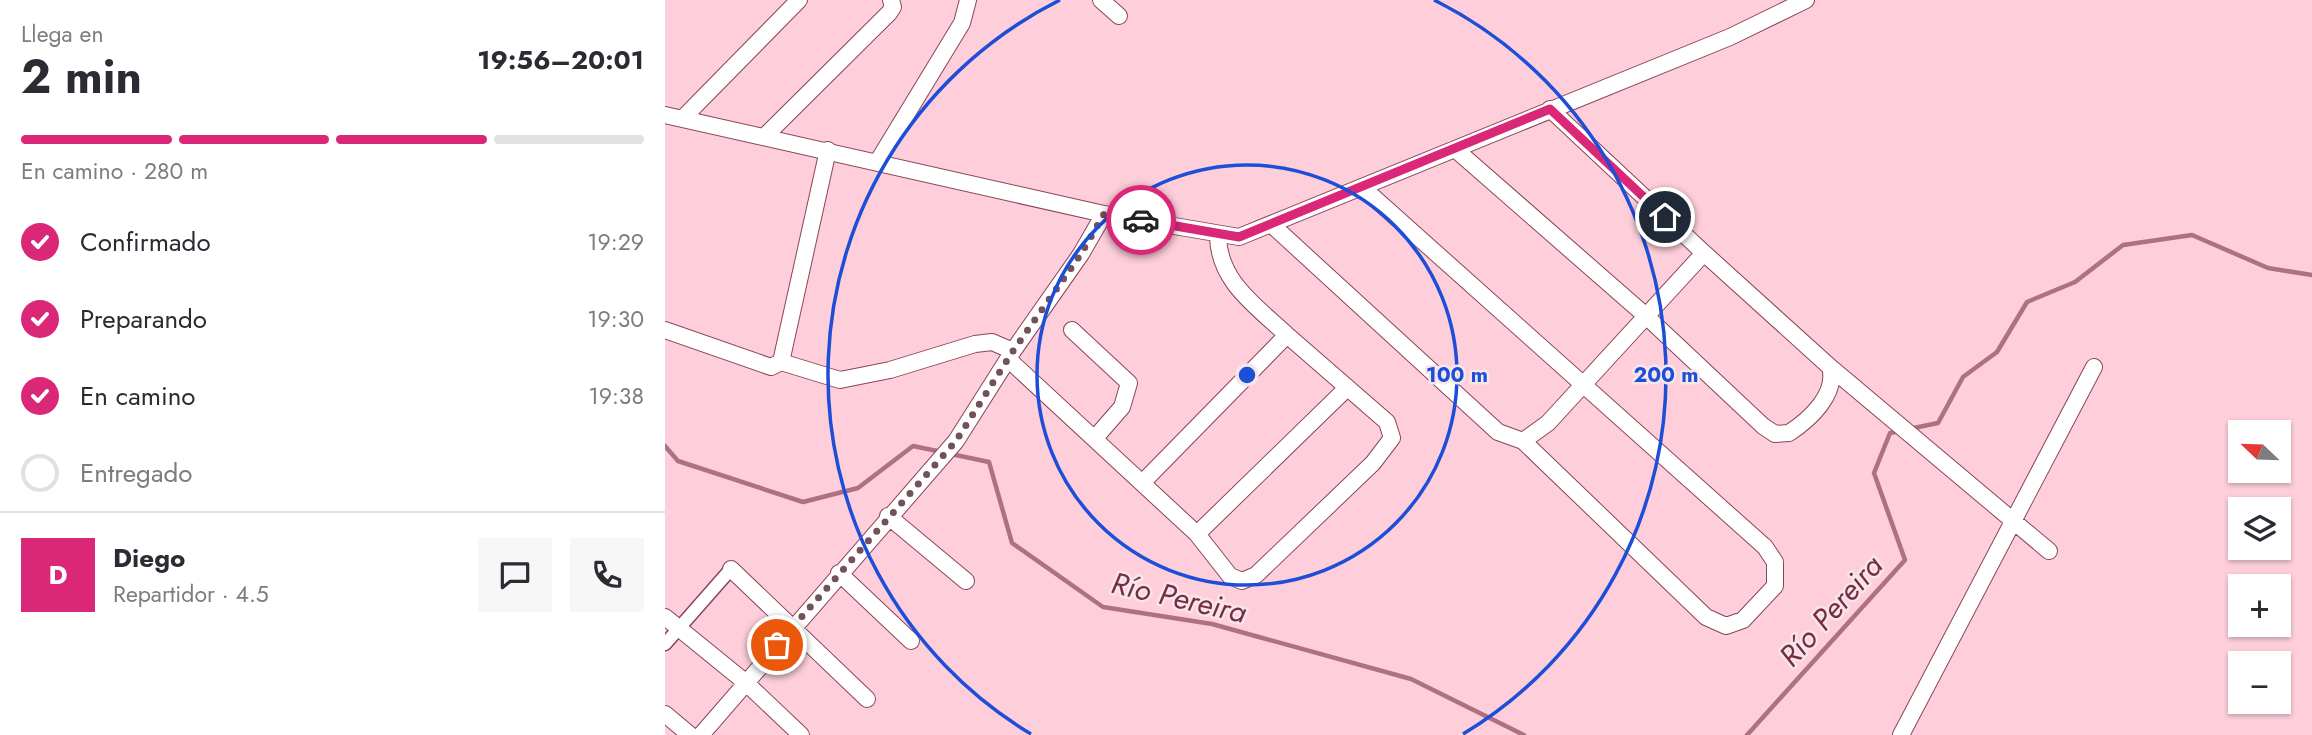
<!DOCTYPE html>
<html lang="es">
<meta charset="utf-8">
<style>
body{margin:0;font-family:Jost,sans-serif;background:#f7f7f7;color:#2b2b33;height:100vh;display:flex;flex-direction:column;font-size:26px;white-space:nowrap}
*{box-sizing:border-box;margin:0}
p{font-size:23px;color:#7c7c81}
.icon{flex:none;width:38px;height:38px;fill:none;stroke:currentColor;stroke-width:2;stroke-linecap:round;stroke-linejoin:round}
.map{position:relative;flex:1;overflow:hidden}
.drawer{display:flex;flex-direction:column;background:#fff;width:665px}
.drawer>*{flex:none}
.needle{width:46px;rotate:293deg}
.controls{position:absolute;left:1563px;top:420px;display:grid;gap:14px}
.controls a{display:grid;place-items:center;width:63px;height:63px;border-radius:0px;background:#fff;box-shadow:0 2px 5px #0004;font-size:35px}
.pin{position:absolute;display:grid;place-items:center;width:60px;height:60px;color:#fff;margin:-30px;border:4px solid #fff;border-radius:50%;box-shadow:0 2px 7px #0007}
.courier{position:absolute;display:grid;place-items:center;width:70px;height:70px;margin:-35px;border:5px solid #db2777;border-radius:50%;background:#fff;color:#222;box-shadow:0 2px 9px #0007}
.head em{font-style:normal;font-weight:700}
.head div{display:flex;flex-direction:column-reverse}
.head{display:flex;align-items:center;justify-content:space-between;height:119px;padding:0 21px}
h1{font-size:46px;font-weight:700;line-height:52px}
.bar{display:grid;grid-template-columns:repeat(4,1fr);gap:10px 7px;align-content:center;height:84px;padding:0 21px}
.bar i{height:9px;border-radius:5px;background:#e1e1e2}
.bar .current{background:#db2777}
.bar p{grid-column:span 4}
.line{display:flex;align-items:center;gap:18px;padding:0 21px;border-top:2px solid #e1e1e2}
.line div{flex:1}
.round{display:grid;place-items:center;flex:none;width:74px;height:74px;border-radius:0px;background:#f7f7f7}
ol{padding:0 21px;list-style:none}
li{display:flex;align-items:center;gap:21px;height:77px}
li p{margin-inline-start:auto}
li .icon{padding:7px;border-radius:50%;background:#db2777;color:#fff;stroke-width:4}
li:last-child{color:#7c7c81}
li i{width:38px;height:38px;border:4px solid #e1e1e2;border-radius:50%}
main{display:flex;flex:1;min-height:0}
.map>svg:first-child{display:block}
</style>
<main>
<section class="drawer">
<div class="head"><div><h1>2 min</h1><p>Llega en</p></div><em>19:56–20:01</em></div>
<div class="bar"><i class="current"></i><i class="current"></i><i class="current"></i><i></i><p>En camino · 280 m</p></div>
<ol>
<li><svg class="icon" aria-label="check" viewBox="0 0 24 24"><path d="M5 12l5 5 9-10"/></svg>Confirmado<p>19:29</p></li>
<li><svg class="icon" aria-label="check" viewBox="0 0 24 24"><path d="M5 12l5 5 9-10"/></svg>Preparando<p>19:30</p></li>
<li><svg class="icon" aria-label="check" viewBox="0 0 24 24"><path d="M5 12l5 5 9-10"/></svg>En camino<p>19:38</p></li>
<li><i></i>Entregado</li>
</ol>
<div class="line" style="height:126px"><b class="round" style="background:#db2777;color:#fff">D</b><div><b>Diego</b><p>Repartidor · 4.5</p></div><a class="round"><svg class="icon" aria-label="chat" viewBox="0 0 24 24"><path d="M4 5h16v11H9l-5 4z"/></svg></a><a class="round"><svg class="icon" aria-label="phone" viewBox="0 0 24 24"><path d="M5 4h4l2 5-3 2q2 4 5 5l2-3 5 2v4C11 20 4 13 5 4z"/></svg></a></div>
</section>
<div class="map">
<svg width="1647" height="735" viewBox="0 0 1647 735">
<rect width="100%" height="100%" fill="#fecfda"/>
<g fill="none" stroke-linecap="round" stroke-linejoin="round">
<!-- stream -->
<path stroke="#ae7182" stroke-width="4.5" d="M 1244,429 L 1273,423 L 1298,377 L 1332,352 L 1362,302 L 1410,282 L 1458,245 L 1527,235 L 1603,268 L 1647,275
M 0,446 L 13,461 L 138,502 L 193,488 L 248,446 L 277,452
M 286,454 L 324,462 L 347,543 L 438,607 L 547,624 L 746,679 L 859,735
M 1082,735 L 1240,560 L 1209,473 L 1225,433 L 1235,431"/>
<defs>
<path id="pedestrian" d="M 0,644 L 66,569"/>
<path id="minor" d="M 436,0 L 454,16
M 0,115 L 439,214 L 574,237 L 1065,37 L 1141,0
M 18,118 L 134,0
M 100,136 L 224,13 L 228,7 L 226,0
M 790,149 L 981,316 L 1098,426 L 1110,434 L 1124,433 C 1144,420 1173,394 1165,367 L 1039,253
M 213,161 L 297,23 L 303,0
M 697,187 L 1100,547 L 1110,562 L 1110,586 L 1078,620 L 1061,626 L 1041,617 L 858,441
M 607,225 L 833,432 L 858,441 L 883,423 L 1039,253 L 885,109
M 0,330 L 106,367 L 116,362 L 163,150
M 407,330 L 464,383 L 457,407 L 430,438
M 343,359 L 532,534 L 565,576 L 577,581 L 591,575 L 708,463 L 727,438 L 722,422 L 622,335
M 116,362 L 175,380 L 225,370 L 310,344 L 327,342 L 348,351
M 1165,367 L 1384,551
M 477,483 L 622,335 C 591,306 553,281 553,235
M 223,516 L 301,581
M 532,534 L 682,388
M 66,569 L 202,699
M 174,573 L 246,641
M 0,617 L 80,682 L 136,735
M 0,714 L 25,735
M 36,735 L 291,441 L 348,351 L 416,254 L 439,214
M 1236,735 L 1429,367"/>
</defs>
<!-- pedestrian casing -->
<use href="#pedestrian" stroke="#88455a" stroke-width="15"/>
<!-- minor casing -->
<use href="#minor" stroke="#88455a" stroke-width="18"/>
<!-- pedestrian -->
<use href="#pedestrian" stroke="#fff" stroke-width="12"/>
<!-- minor -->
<use href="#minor" stroke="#fff" stroke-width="16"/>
</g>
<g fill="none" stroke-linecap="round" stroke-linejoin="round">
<!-- done -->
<path stroke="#73515b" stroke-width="7" stroke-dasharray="0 12.6" d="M 112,645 L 291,441 L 348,351 L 416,254 L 439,214 L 476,220"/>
<!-- route -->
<path stroke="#db2777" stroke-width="9" d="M 476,220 L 574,237 L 885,109 L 1000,217"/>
</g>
<!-- distance rings -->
<g fill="none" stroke="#1d4ed8" stroke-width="3.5">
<circle cx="582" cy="375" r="210"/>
<path d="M366 734A419 419 0 0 1 395 0M769 0A419 419 0 0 1 798 734"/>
</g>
<g text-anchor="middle" stroke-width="5" stroke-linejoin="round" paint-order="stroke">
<!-- water labels -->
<g font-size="30" font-style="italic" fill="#782b45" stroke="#f6e6e9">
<text transform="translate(514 598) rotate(13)" y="10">Río Pereira</text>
<text transform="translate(1166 611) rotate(-48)" y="10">Río Pereira</text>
</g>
</g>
<circle cx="582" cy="375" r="10" fill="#1d4ed8" stroke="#f6e6e9" stroke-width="3.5"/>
<g font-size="21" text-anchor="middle" font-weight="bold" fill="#1d4ed8" stroke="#f6e6e9" stroke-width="5" stroke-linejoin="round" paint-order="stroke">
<text x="792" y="382">100 m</text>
<text x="1001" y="382">200 m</text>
</g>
</svg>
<div class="controls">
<a><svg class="needle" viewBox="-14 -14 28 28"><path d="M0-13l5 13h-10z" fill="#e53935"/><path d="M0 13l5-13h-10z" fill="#7c7c81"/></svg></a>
<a><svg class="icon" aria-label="layers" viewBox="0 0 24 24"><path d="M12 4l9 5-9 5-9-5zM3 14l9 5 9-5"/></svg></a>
<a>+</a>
<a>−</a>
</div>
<div class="pin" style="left:112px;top:645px;background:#ea580c"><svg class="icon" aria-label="bag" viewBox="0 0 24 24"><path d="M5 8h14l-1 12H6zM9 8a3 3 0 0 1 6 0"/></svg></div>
<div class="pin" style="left:1000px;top:217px;background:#1f2937"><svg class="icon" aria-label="home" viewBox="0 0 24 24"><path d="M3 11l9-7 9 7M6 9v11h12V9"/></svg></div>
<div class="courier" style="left:476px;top:220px"><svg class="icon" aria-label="car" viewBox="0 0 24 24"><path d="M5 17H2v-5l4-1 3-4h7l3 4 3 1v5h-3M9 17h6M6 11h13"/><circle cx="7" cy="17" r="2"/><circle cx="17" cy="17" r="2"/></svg></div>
</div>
</main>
